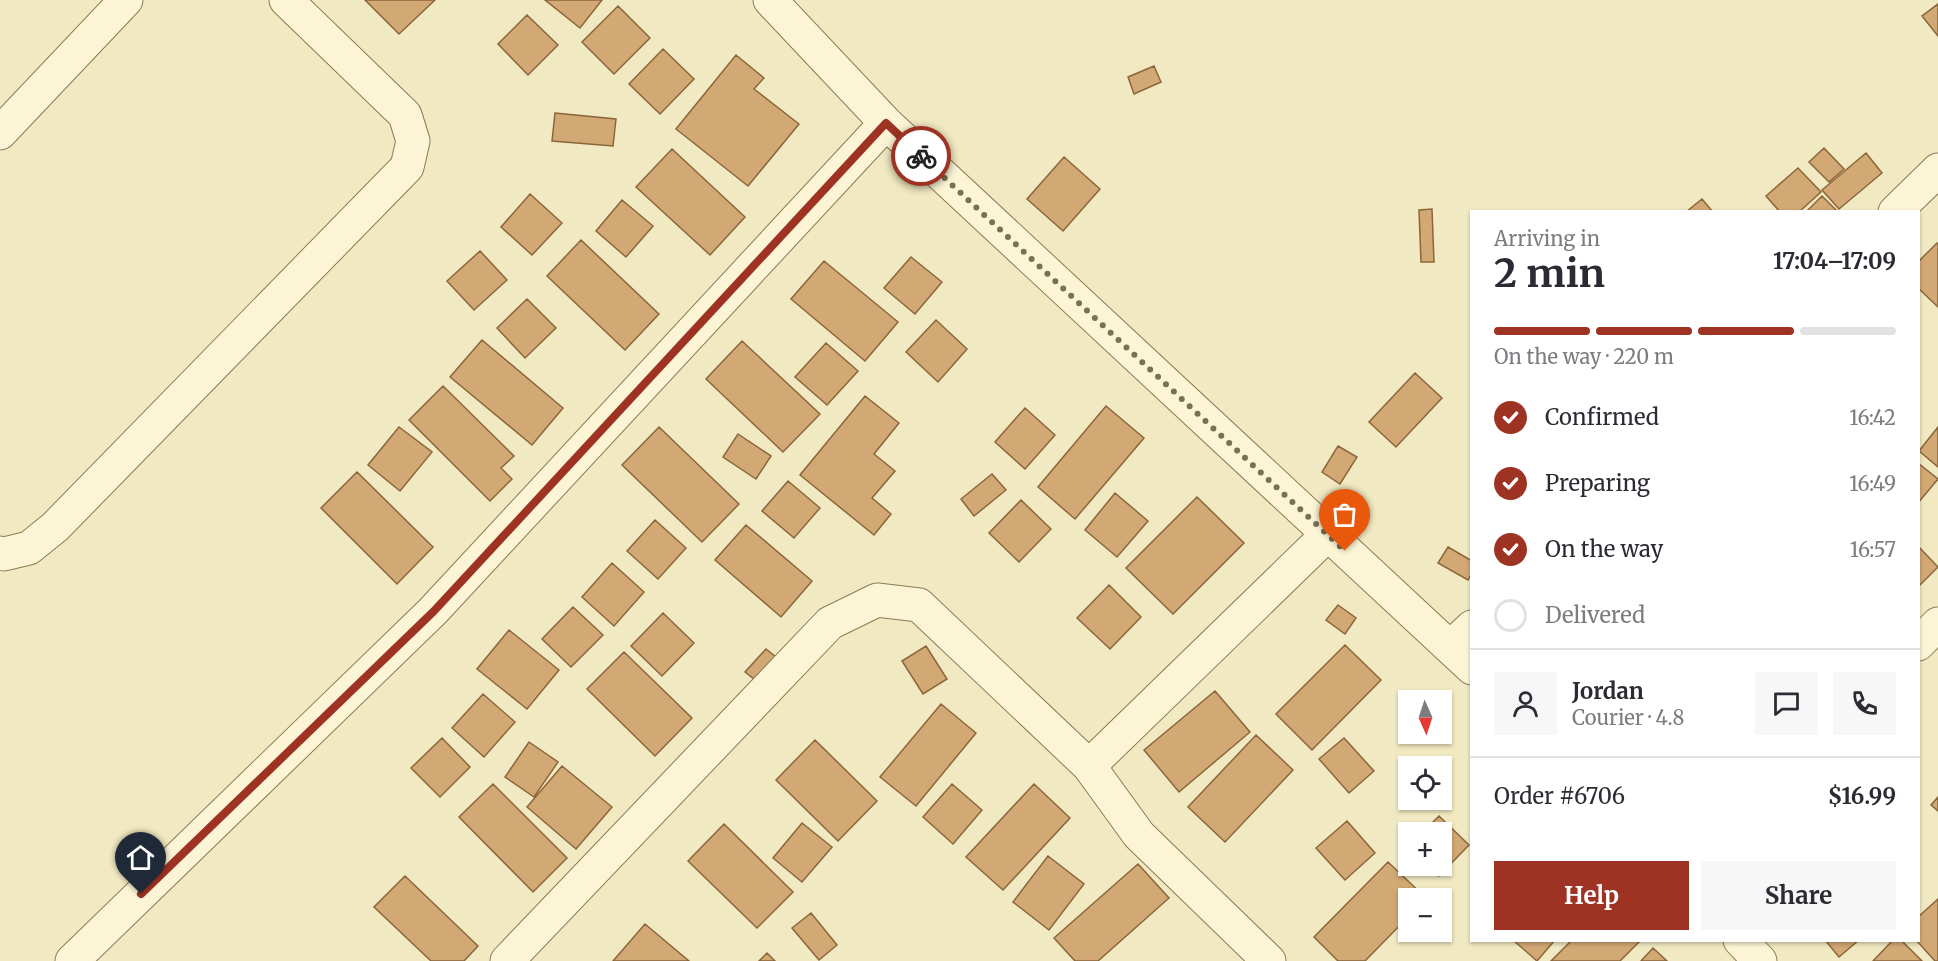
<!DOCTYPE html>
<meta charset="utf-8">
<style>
body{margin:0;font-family:Merriweather,serif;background:#f7f7f7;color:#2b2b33;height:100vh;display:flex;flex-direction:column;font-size:22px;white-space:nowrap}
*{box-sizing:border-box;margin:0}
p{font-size:20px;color:#7c7c81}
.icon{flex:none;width:33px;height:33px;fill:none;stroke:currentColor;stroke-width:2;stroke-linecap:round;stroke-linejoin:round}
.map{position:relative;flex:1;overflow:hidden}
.panel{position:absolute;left:1470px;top:210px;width:450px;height:732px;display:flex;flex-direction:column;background:#fff;border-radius:0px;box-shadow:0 2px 4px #0004}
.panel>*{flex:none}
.needle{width:39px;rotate:177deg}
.controls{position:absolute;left:1398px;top:690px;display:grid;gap:12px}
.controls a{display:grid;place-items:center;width:54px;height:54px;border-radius:0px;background:#fff;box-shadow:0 2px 4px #0004;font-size:30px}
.pin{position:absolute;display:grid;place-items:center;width:51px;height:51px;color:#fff;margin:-62px -26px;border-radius:50% 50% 50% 0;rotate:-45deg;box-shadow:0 0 6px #0007}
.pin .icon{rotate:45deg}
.courier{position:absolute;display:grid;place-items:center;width:60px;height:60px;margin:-30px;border:4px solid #9f3323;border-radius:50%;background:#fff;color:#222;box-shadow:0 2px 8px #0007}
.overview em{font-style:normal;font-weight:700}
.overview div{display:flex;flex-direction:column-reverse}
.overview{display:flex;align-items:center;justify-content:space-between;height:102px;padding:0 24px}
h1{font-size:39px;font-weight:700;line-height:45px}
.bar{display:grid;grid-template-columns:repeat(4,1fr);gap:9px 6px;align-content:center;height:72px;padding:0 24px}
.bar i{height:8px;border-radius:4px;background:#e1e1e2}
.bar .current{background:#9f3323}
.bar p{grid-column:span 4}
.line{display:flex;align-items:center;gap:15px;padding:0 24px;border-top:2px solid #e1e1e2}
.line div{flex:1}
.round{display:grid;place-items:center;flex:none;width:63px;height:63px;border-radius:0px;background:#f7f7f7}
ol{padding:0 24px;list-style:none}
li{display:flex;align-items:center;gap:18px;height:66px}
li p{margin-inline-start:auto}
li .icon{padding:6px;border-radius:50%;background:#9f3323;color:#fff;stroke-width:4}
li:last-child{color:#7c7c81}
li i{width:33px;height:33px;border:3px solid #e1e1e2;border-radius:50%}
.primary-button{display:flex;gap:12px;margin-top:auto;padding:12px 24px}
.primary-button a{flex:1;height:69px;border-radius:0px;background:#9f3323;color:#fff;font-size:24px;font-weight:700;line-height:69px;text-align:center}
.primary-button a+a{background:#f7f7f7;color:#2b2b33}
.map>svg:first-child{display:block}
</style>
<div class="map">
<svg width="1938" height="961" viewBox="0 0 1938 961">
<rect width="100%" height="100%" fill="#f1e9c1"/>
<!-- building -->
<path fill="#d2a874" stroke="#8c663b" stroke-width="1.5" d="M 365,0 L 435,0 L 399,34 Z
M 545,0 L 602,0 L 580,28 Z
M 1938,4 L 1938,36 L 1922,16 Z
M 618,6 L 650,38 L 614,74 L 582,42 Z
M 527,15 L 558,45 L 528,75 L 498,44 Z
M 663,49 L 694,79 L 660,114 L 629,84 Z
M 736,55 L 764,78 L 754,89 L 799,124 L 748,186 L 676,129 Z
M 1154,66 L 1161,82 L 1134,94 L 1128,77 Z
M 555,113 L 616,119 L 613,146 L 552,141 Z
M 1824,148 L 1844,169 L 1829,182 L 1809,162 Z
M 672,149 L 745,217 L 710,255 L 636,187 Z
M 1866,153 L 1882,173 L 1839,209 L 1822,190 Z
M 1064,157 L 1100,189 L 1063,231 L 1027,199 Z
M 1798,168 L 1821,192 L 1799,212 L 1780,212 L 1766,196 Z
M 530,194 L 562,223 L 532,255 L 501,227 Z
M 1822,196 L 1838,212 L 1806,212 Z
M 1702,199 L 1713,212 L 1686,212 Z
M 622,200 L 653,226 L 626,257 L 596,231 Z
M 1432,209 L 1434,262 L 1421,262 L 1419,210 Z
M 581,240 L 659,314 L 625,350 L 547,276 Z
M 1937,243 L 1938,244 L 1938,307 L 1918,288 L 1918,262 Z
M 480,251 L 507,280 L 474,310 L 447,281 Z
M 911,257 L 942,282 L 915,314 L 884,288 Z
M 824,261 L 898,322 L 865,361 L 791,299 Z
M 527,299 L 556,328 L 525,358 L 497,328 Z
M 936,320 L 967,349 L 938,382 L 906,352 Z
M 482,340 L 563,408 L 532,445 L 450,377 Z
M 742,341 L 820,414 L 783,452 L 706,379 Z
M 826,343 L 858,371 L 827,405 L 795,377 Z
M 1415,373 L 1442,398 L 1396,447 L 1369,422 Z
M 443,386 L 514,456 L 501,468 L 512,479 L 490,501 L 409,420 Z
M 865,396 L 899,423 L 874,454 L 895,471 L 872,498 L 891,514 L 874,535 L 800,475 Z
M 1106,406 L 1144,438 L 1075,519 L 1038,487 Z
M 1025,408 L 1055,435 L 1025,469 L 995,442 Z
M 399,427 L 432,452 L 400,491 L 368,465 Z
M 659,427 L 739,504 L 702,542 L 622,465 Z
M 1938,427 L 1938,467 L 1919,451 Z
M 738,434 L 771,456 L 756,479 L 723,457 Z
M 1338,446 L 1357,457 L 1340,484 L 1322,472 Z
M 1918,463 L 1938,479 L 1918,503 Z
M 357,472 L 433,547 L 397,584 L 321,508 Z
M 992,474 L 1006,490 L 974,516 L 961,499 Z
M 788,481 L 820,508 L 794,538 L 762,511 Z
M 1115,493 L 1148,521 L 1117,557 L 1085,530 Z
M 1197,497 L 1244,543 L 1173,614 L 1126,568 Z
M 1021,500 L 1051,529 L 1019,562 L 989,533 Z
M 655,520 L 686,548 L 658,579 L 627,551 Z
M 746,525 L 812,581 L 781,617 L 715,560 Z
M 1918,546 L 1938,567 L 1918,587 Z
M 1448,547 L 1472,561 L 1472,573 L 1468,580 L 1438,563 Z
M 612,563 L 644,592 L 614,626 L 582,597 Z
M 1109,585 L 1141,617 L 1110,649 L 1077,618 Z
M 1338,605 L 1356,618 L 1345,634 L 1326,620 Z
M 573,607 L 603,635 L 571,667 L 542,639 Z
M 663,613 L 694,643 L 662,676 L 631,646 Z
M 509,630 L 559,670 L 527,709 L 477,669 Z
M 1345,645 L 1381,680 L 1312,750 L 1276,714 Z
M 926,646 L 947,679 L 923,694 L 902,661 Z
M 766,649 L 780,660 L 759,683 L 745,672 Z
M 624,652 L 692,718 L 655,756 L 587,689 Z
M 1215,691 L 1250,732 L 1179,792 L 1144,750 Z
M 483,694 L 515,722 L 484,757 L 452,728 Z
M 941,704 L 976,733 L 916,806 L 880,777 Z
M 1256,735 L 1293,770 L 1225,842 L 1188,807 Z
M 442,738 L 470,767 L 440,797 L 411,768 Z
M 1344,738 L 1374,771 L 1349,793 L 1319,759 Z
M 815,740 L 877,801 L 838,841 L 776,780 Z
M 529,742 L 558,762 L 534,797 L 505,777 Z
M 562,766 L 612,807 L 576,849 L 527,807 Z
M 493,784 L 567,858 L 533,892 L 459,817 Z
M 952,784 L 982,810 L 953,844 L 923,817 Z
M 1034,784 L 1070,818 L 1003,890 L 966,857 Z
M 1938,797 L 1938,811 L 1931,805 Z
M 1439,816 L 1469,845 L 1439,876 L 1427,866 L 1442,866 L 1442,832 L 1423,832 Z
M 1347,821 L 1375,853 L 1345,880 L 1316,848 Z
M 802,823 L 832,847 L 802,882 L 773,858 Z
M 724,824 L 793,892 L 757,928 L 688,861 Z
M 1048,856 L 1084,884 L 1049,930 L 1013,902 Z
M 1388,862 L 1426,898 L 1408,898 L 1408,917 L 1365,961 L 1338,961 L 1314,937 Z
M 1138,864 L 1169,898 L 1098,961 L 1075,961 L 1054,938 Z
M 405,876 L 478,946 L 464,961 L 431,961 L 374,907 Z
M 1938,899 L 1938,961 L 1935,961 L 1916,940 L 1918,940 L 1918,917 Z
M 811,913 L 837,945 L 819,960 L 792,928 Z
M 645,924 L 689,961 L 613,961 Z
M 1513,940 L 1555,940 L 1537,961 Z
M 1572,940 L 1641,940 L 1620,961 L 1551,961 Z
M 1825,940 L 1859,940 L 1839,957 Z
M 1893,940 L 1901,940 L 1922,961 L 1873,961 Z
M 1653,948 L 1667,961 L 1641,961 Z
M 767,953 L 775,961 L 759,961 Z"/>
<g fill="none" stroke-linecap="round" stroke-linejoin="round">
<defs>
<path id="minor" d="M 770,0 L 886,123 L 1472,668
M 0,133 L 126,0
M 1895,212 L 1938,170
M 0,553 L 4,554 L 29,548 L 55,527 L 407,167 L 413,141 L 405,115 L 286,0
M 1918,644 L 1938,624
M 1451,647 L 1472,627
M 1089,766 L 1327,535
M 1740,940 L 1760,961
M 72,961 L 433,611 L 886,123
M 507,961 L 830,623 L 877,600 L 919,605 L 1089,766 L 1139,835 L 1269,961"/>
</defs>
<!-- minor casing -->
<use href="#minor" stroke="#8c7a57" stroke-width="35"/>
<!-- minor -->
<use href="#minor" stroke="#fbf5d5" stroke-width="33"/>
</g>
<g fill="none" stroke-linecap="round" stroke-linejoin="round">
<!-- done -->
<path stroke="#7a7056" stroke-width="6" stroke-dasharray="0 10.8" d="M 921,156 L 1345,551"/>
<!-- route -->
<path stroke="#9f3323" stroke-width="8" d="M 141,894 L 434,611 L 886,123 L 921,156"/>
</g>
</svg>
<div class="controls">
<a><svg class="needle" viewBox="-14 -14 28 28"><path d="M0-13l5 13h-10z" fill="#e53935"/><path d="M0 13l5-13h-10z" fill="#7c7c81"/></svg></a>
<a><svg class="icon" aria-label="locate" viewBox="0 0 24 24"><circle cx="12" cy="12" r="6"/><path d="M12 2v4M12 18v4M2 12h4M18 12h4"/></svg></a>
<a>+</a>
<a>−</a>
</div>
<div class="pin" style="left:1345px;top:551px;background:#ea580c"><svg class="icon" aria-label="bag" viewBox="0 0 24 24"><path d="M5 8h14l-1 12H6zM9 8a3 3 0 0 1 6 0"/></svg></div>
<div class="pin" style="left:141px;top:894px;background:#1f2937"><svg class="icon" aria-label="home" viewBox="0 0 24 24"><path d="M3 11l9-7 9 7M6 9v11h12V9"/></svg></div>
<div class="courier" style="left:921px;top:156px"><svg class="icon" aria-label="bike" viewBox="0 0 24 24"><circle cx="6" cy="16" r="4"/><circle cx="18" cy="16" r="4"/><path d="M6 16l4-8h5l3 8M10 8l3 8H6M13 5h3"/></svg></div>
<section class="panel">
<div class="overview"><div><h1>2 min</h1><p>Arriving in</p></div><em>17:04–17:09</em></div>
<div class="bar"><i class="current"></i><i class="current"></i><i class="current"></i><i></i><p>On the way · 220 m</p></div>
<ol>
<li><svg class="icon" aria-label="check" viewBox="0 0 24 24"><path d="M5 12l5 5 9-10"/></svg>Confirmed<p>16:42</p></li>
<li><svg class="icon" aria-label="check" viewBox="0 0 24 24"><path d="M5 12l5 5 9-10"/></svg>Preparing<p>16:49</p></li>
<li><svg class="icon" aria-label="check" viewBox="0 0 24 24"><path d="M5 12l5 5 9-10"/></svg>On the way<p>16:57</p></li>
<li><i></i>Delivered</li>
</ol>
<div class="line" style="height:108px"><a class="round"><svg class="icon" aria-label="person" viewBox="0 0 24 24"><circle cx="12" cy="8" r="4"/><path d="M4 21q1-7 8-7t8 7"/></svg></a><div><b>Jordan</b><p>Courier · 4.8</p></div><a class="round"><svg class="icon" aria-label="chat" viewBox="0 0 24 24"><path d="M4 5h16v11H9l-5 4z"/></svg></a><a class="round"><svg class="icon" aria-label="phone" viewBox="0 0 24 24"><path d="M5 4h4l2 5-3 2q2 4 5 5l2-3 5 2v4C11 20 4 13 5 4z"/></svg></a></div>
<div class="line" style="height:78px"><div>Order #6706</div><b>$16.99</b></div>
<div class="primary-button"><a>Help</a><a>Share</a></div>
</section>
</div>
